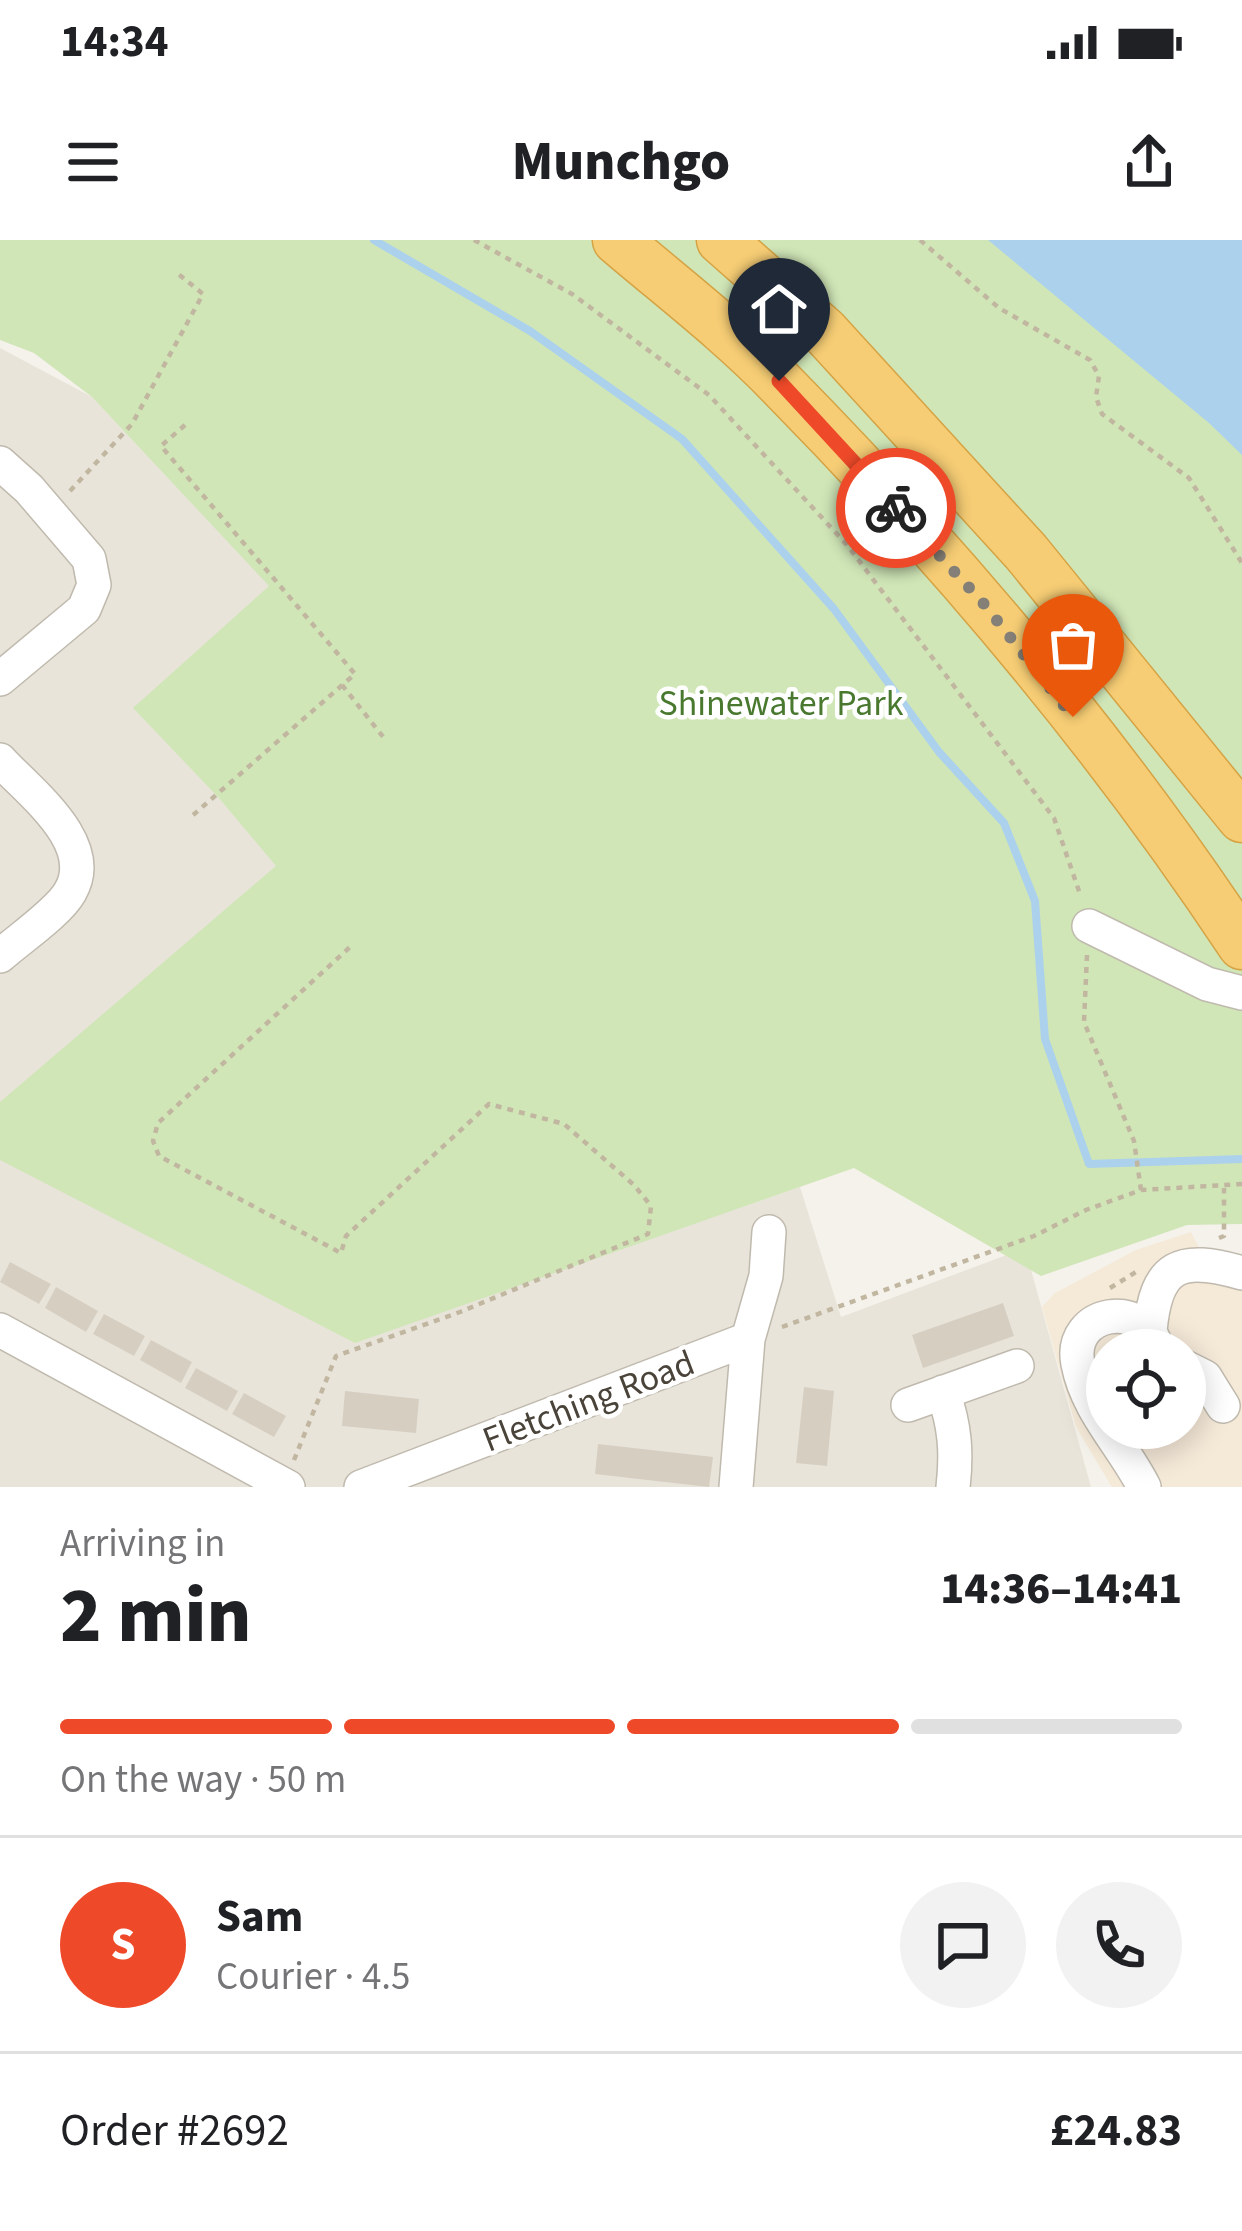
<!DOCTYPE html>
<meta charset="utf-8">
<style>
body{margin:0;font-family:"Source Sans 3",sans-serif;background:#f2f2f2;color:#202124;height:100vh;display:flex;flex-direction:column;font-size:45px;white-space:nowrap}
*{box-sizing:border-box;margin:0}
p{font-size:39px;color:#757577}
.icon{flex:none;width:66px;height:66px;fill:none;stroke:currentColor;stroke-width:2;stroke-linecap:round;stroke-linejoin:round}
.map{position:relative;height:1247px;overflow:hidden}
.sheet{display:flex;flex-direction:column;background:#fff;flex:1}
.sheet>*{flex:none}
.buttons{position:absolute;left:1086px;top:1089px;display:grid;gap:24px}
.buttons a{display:grid;place-items:center;width:120px;height:120px;border-radius:50%;background:#fff;box-shadow:0 6px 30px #0003;font-size:60px}
.pin{position:absolute;display:grid;place-items:center;width:102px;height:102px;color:#fff;margin:-123px -51px;border-radius:50% 50% 50% 0;rotate:-45deg;box-shadow:0 0 12px #0007}
.pin .icon{rotate:45deg}
.courier{position:absolute;display:grid;place-items:center;width:120px;height:120px;margin:-60px;border:9px solid #ee4a29;border-radius:50%;background:#fff;color:#222;box-shadow:0 3px 15px #0007}
.head em{font-style:normal;font-weight:800}
.head div{display:flex;flex-direction:column-reverse}
.head{display:flex;align-items:center;justify-content:space-between;height:204px;padding:0 60px}
h1{font-size:78px;font-weight:800;line-height:90px}
.bar{display:grid;grid-template-columns:repeat(4,1fr);gap:18px 12px;align-content:center;height:144px;padding:0 60px}
.bar i{height:15px;border-radius:9px;background:#e0e0e0}
.bar .active{background:#ee4a29}
.bar p{grid-column:span 4}
.line{display:flex;align-items:center;gap:30px;padding:0 60px;border-top:3px solid #e0e0e0}
.line div{flex:1}
.round{display:grid;place-items:center;flex:none;width:126px;height:126px;border-radius:63px;background:#f2f2f2}
.status{display:flex;justify-content:space-between;align-items:center;height:84px;padding:0 60px;background:#fff;direction:ltr}
.status svg{height:33px;fill:currentColor}
header{display:flex;justify-content:space-between;align-items:center;height:156px;padding:0 60px;background:#fff;font-size:54px;font-weight:800}
.map>svg:first-child{display:block}
</style>
<div class="status"><b>14:34</b><svg viewBox="0 0 49 12"><path d="M0 12V9h3v3zM5 12V6h3v6zM10 12V3h3v9zM15 12V0h3v12zM26 1h20v11H26zM47 4h2v5h-2z"/></svg></div>
<header><svg class="icon" aria-label="menu" viewBox="0 0 24 24"><path d="M4 6h16M4 12h16M4 18h16"/></svg>Munchgo<svg class="icon" aria-label="share" viewBox="0 0 24 24"><path d="M12 15V3M7 8l5-5 5 5M5 13v7h14v-7"/></svg></header>
<div class="map">
<svg width="1242" height="1247" viewBox="0 0 1242 1247">
<rect width="100%" height="100%" fill="#f5f2eb"/>
<!-- residential -->
<path fill="#e8e4da" d="M 0,108 L 92,157 L 270,346 L 218,557 L 277,626 L 672,991 L 800,947 L 841,1077 L 1025,1008 L 1091,1247 L 0,1247 Z"/>
<!-- commercial -->
<path fill="#f5e9d8" fill-rule="evenodd" d="M 1191,992 L 1213,1035 L 1242,1045 L 1242,1247 L 1112,1247 L 1076,1187 L 1042,1067 L 1055,1053 L 1136,1010 ZM 1107,1110 L 1185,1110 L 1185,1188 L 1107,1188 Z"/>
<!-- green -->
<path fill="#d0e6b7" d="M 0,0 L 1242,0 L 1242,984 L 1187,985 L 1041,1036 L 854,928 L 355,1103 L 0,920 L 0,862 L 276,626 L 218,557 L 133,468 L 269,346 L 92,157 L 34,113 L 0,100 Z"/>
<!-- water -->
<path fill="#acd1ed" d="M 988,0 L 1242,0 L 1242,215 L 1209,183 Z"/>
<g fill="none" stroke-linecap="round" stroke-linejoin="round">
<!-- stream -->
<path stroke="#acd1ed" stroke-width="8" d="M 374,0 L 530,91 L 682,199 L 834,369 L 939,512 L 1004,583 L 1035,661 L 1045,799 L 1089,924 L 1242,919"/>
</g>
<!-- building -->
<path fill="#d6cec1" d="M 10,1022 L 51,1044 L 39,1064 L 0,1042 Z
M 56,1047 L 98,1071 L 86,1092 L 45,1068 Z
M 1003,1063 L 1014,1096 L 923,1128 L 912,1095 Z
M 104,1074 L 145,1096 L 134,1116 L 93,1094 Z
M 151,1100 L 192,1122 L 181,1143 L 140,1120 Z
M 196,1128 L 238,1151 L 227,1171 L 185,1148 Z
M 804,1147 L 834,1151 L 827,1226 L 796,1223 Z
M 345,1151 L 419,1159 L 416,1193 L 342,1186 Z
M 244,1153 L 286,1176 L 274,1197 L 232,1174 Z
M 598,1204 L 713,1217 L 709,1247 L 595,1234 Z"/>
<g fill="none" stroke-linecap="round" stroke-linejoin="round">
<defs>
<path id="minor" d="M 0,223 L 29,249 L 89,319 L 94,345 L 84,369 L 0,439
M 0,520 C 29,552 99,603 70,652 C 59,672 18,700 0,716
M 1089,686 L 1207,744 L 1242,753
M 0,1090 L 288,1247
M 1150,1091 C 1156,1024 1180,1015 1242,1033
M 1185,1127 L 1205,1137 L 1223,1166
M 943,1152 C 955,1186 957,1212 953,1247
M 908,1165 L 1017,1126
M 361,1247 L 748,1099
M 736,1247 L 748,1099 L 766,1036 L 769,992
M 1144,1247 C 1123,1205 1087,1171 1078,1124 C 1067,1070 1146,1057 1157,1110"/>
<path id="highway" d="M 617,0 C 672,47 731,92 781,144 C 950,316 1109,504 1242,705
M 721,0 L 824,91 L 1026,312 L 1242,578"/>
</defs>
<!-- minor casing -->
<use href="#minor" stroke="#c0baae" stroke-width="36"/>
<!-- highway casing -->
<use href="#highway" stroke="#d5a344" stroke-width="51"/>
<!-- path -->
<path stroke="#c1b6a0" stroke-width="4.5" stroke-dasharray="6 6" stroke-linecap="butt" d="M 474,0 L 572,54 L 709,155 L 847,305 L 1054,578 L 1081,657
M 920,0 L 999,68 L 1090,120 L 1099,136 L 1096,157 L 1102,174 L 1189,238 L 1242,323
M 185,185 L 161,206 L 355,434 L 192,576
M 70,251 L 132,184 L 203,54 L 177,33
M 342,445 L 384,498
M 1087,715 L 1084,782 L 1134,901 L 1141,950
M 1219,998 L 1224,996 L 1224,948
M 1110,1048 L 1136,1032
M 782,1087 L 1034,996 L 1086,970 L 1141,950 L 1242,944
M 294,1220 L 336,1116 L 460,1072 L 648,994 L 651,966 L 634,945 L 564,884 L 489,864 L 346,996 L 341,1013 L 159,916 L 153,901 L 158,883 L 350,707"/>
<!-- minor -->
<use href="#minor" stroke="#fff" stroke-width="33"/>
<!-- highway -->
<use href="#highway" stroke="#f6cd75" stroke-width="48"/>
</g>
<g fill="none" stroke-linecap="round" stroke-linejoin="round">
<!-- done -->
<path stroke="#858077" stroke-width="12" stroke-dasharray="0 21.6" d="M 896,268 L 984,364 L 1073,477"/>
<!-- route -->
<path stroke="#ee4a29" stroke-width="15" d="M 779,141 L 896,268"/>
</g>
<g text-anchor="middle" stroke-width="9" stroke-linejoin="round" paint-order="stroke">
<!-- park labels -->
<g font-size="36" fill="#49782f" stroke="#fff">
<text x="781" y="475">Shinewater Park</text>
</g>
<!-- street labels -->
<g font-size="36" fill="#494339" stroke="#fff">
<text transform="translate(588 1160) rotate(-21)" y="13">Fletching Road</text>
</g>
</g>
</svg>
<div class="buttons">
<a><svg class="icon" aria-label="locate" viewBox="0 0 24 24"><circle cx="12" cy="12" r="6"/><path d="M12 2v4M12 18v4M2 12h4M18 12h4"/></svg></a>
</div>
<div class="pin" style="left:1073px;top:477px;background:#ea580c"><svg class="icon" aria-label="bag" viewBox="0 0 24 24"><path d="M5 8h14l-1 12H6zM9 8a3 3 0 0 1 6 0"/></svg></div>
<div class="pin" style="left:779px;top:141px;background:#1f2937"><svg class="icon" aria-label="home" viewBox="0 0 24 24"><path d="M3 11l9-7 9 7M6 9v11h12V9"/></svg></div>
<div class="courier" style="left:896px;top:268px"><svg class="icon" aria-label="bike" viewBox="0 0 24 24"><circle cx="6" cy="16" r="4"/><circle cx="18" cy="16" r="4"/><path d="M6 16l4-8h5l3 8M10 8l3 8H6M13 5h3"/></svg></div>
</div>
<section class="sheet">
<div class="head"><div><h1>2 min</h1><p>Arriving in</p></div><em>14:36–14:41</em></div>
<div class="bar"><i class="active"></i><i class="active"></i><i class="active"></i><i></i><p>On the way · 50 m</p></div>
<div class="line" style="height:216px"><b class="round" style="background:#ee4a29;color:#fff">S</b><div><b>Sam</b><p>Courier · 4.5</p></div><a class="round"><svg class="icon" aria-label="chat" viewBox="0 0 24 24"><path d="M4 5h16v11H9l-5 4z"/></svg></a><a class="round"><svg class="icon" aria-label="phone" viewBox="0 0 24 24"><path d="M5 4h4l2 5-3 2q2 4 5 5l2-3 5 2v4C11 20 4 13 5 4z"/></svg></a></div>
<div class="line" style="height:156px"><div>Order #2692</div><b>£24.83</b></div>
</section>
